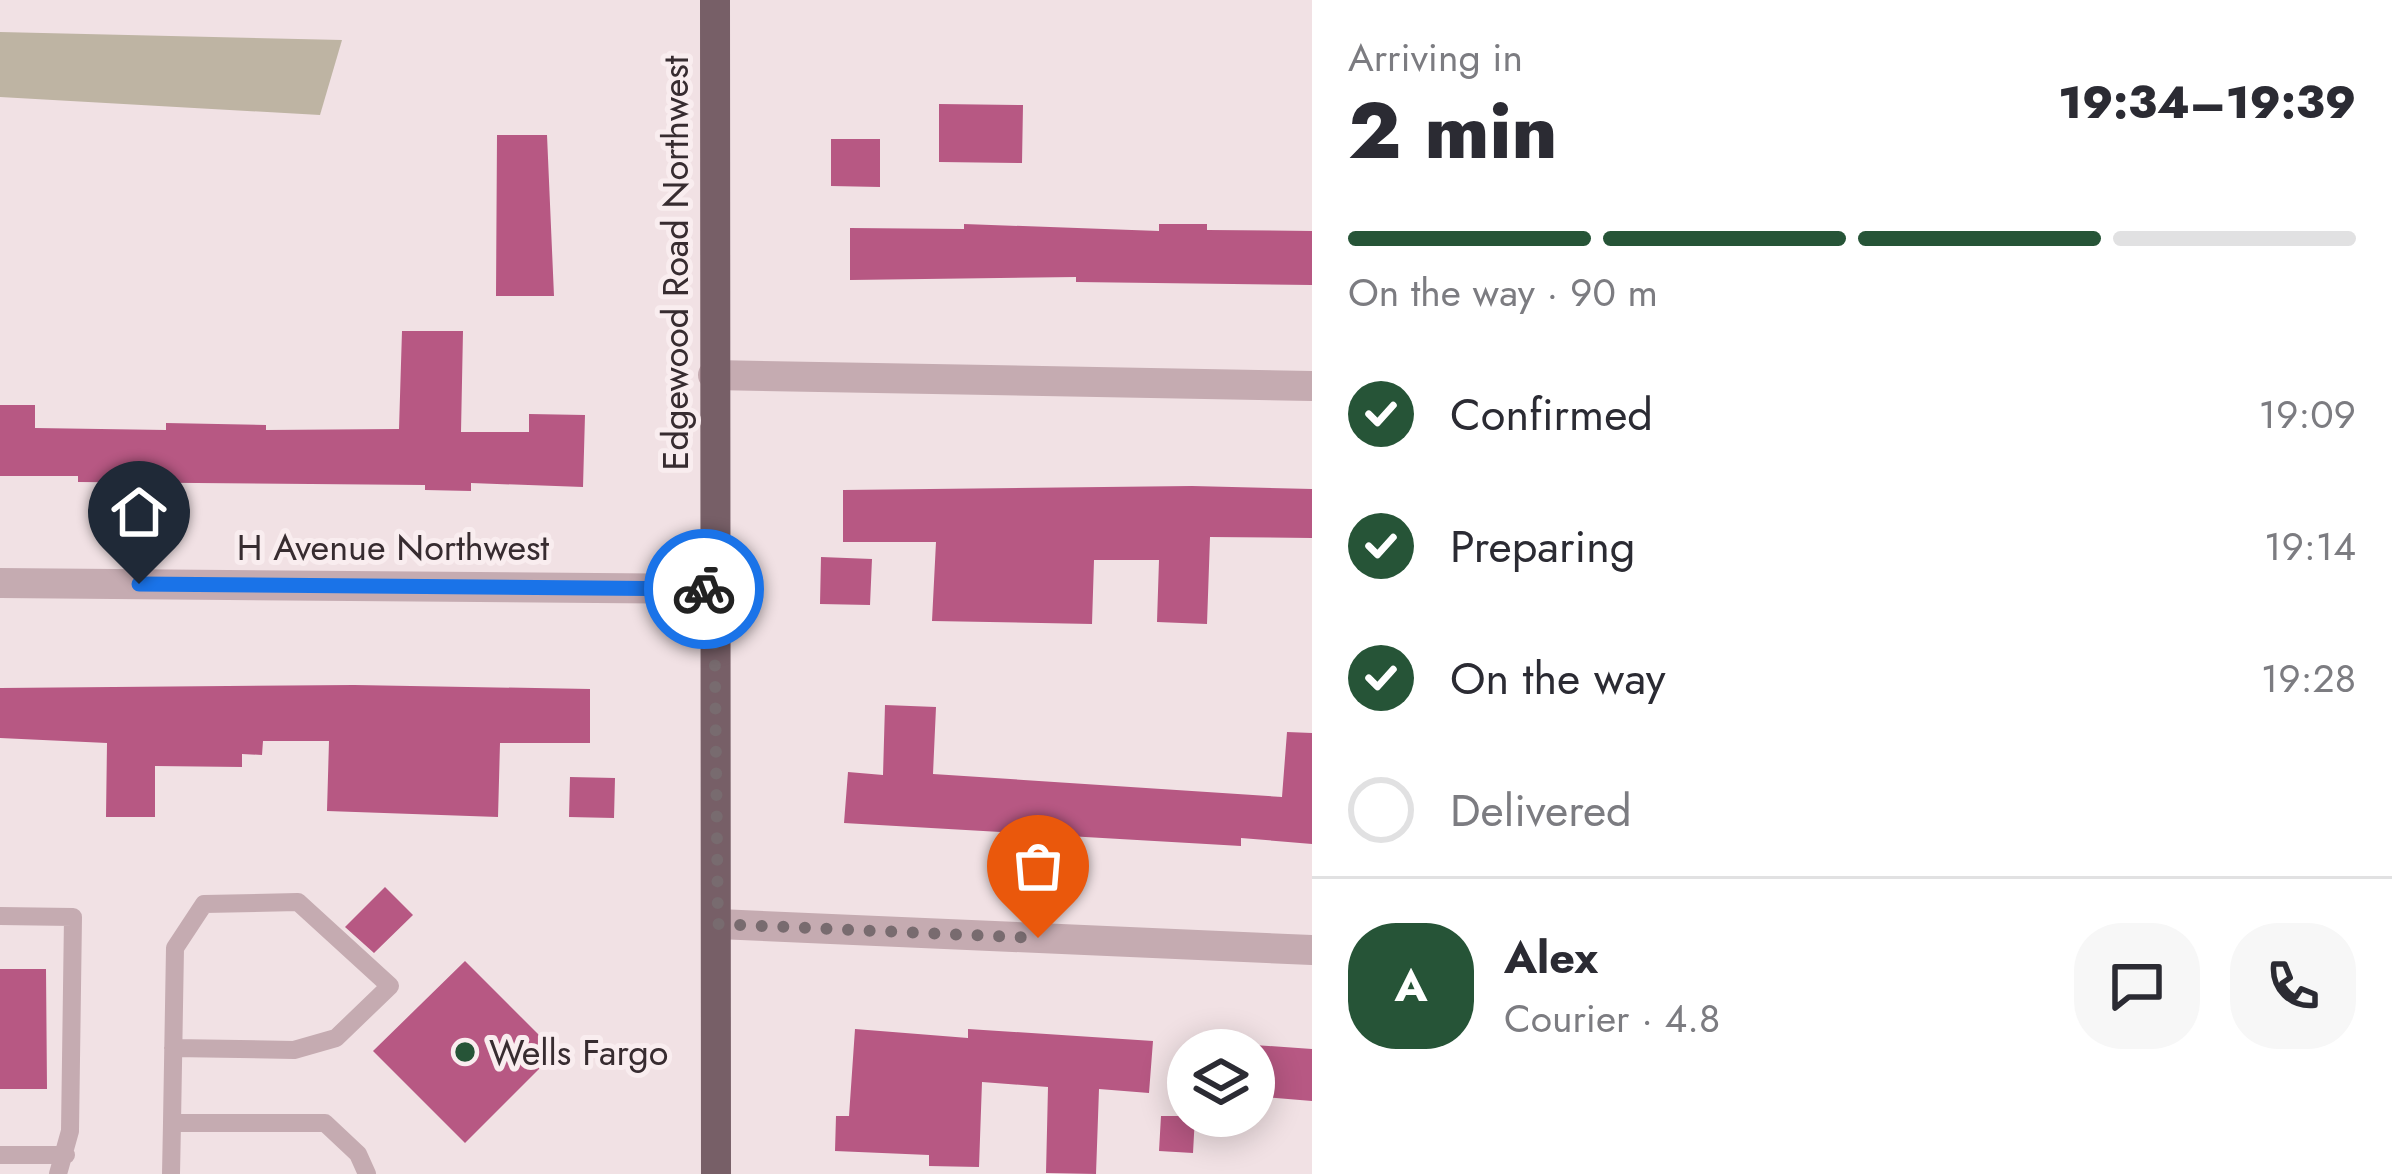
<!DOCTYPE html>
<meta charset="utf-8">
<style>
body{margin:0;font-family:Jost,sans-serif;background:#f7f7f7;color:#2b2b33;height:100vh;display:flex;flex-direction:column;font-size:45px;white-space:nowrap}
*{box-sizing:border-box;margin:0}
p{font-size:39px;color:#7c7c81}
.icon{flex:none;width:66px;height:66px;fill:none;stroke:currentColor;stroke-width:2;stroke-linecap:round;stroke-linejoin:round}
.map{position:relative;flex:1;overflow:hidden}
.panel{display:flex;flex-direction:column;background:#fff;width:1080px}
.panel>*{flex:none}
.buttons{position:absolute;left:1167px;top:1029px;display:grid;gap:24px}
.buttons a{display:grid;place-items:center;width:108px;height:108px;border-radius:50%;background:#fff;box-shadow:0 6px 30px #0003;font-size:60px}
.pin{position:absolute;display:grid;place-items:center;width:102px;height:102px;color:#fff;margin:-123px -51px;border-radius:50% 50% 50% 0;rotate:-45deg;box-shadow:0 0 12px #0007}
.pin .icon{rotate:45deg}
.courier{position:absolute;display:grid;place-items:center;width:120px;height:120px;margin:-60px;border:9px solid #1a73e8;border-radius:50%;background:#fff;color:#222;box-shadow:0 3px 15px #0007}
.overview em{font-style:normal;font-weight:800}
.overview div{display:flex;flex-direction:column-reverse}
.overview{display:flex;align-items:center;justify-content:space-between;height:204px;padding:0 36px}
h1{font-size:78px;font-weight:800;line-height:90px}
.bar{display:grid;grid-template-columns:repeat(4,1fr);gap:18px 12px;align-content:center;height:144px;padding:0 36px}
.bar i{height:15px;border-radius:9px;background:#e1e1e2}
.bar .selected{background:#265437}
.bar p{grid-column:span 4}
.line{display:flex;align-items:center;gap:30px;padding:0 36px;border-top:3px solid #e1e1e2}
.line div{flex:1}
.round{display:grid;place-items:center;flex:none;width:126px;height:126px;border-radius:48px;background:#f7f7f7}
ol{padding:0 36px;list-style:none}
li{display:flex;align-items:center;gap:36px;height:132px}
li p{margin-inline-start:auto}
li .icon{padding:12px;border-radius:50%;background:#265437;color:#fff;stroke-width:4}
li:last-child{color:#7c7c81}
li i{width:66px;height:66px;border:6px solid #e1e1e2;border-radius:50%}
main{display:flex;flex:1;min-height:0}
.map>svg:first-child{display:block}
</style>
<main>
<div class="map">
<svg width="1312" height="1174" viewBox="0 0 1312 1174">
<rect width="100%" height="100%" fill="#f1e1e4"/>
<!-- green -->
<path fill="#beb4a3" d="M 0,32 L 342,40 L 320,115 L 0,97 Z"/>
<!-- building -->
<path fill="#b75883" d="M 939,104 L 1023,105 L 1022,163 L 939,162 Z
M 497,135 L 547,135 L 554,296 L 496,296 Z
M 831,139 L 880,139 L 880,187 L 831,186 Z
M 964,224 L 1159,231 L 1159,224 L 1207,224 L 1207,230 L 1312,231 L 1312,285 L 1076,282 L 1076,277 L 850,280 L 850,228 L 964,229 Z
M 402,331 L 463,331 L 461,432 L 529,432 L 529,414 L 585,415 L 583,487 L 471,483 L 471,491 L 425,490 L 425,485 L 78,482 L 78,476 L 0,476 L 0,405 L 35,405 L 35,428 L 166,430 L 166,423 L 266,425 L 266,430 L 399,429 Z
M 1192,486 L 1312,489 L 1312,538 L 1210,537 L 1207,624 L 1157,622 L 1159,560 L 1094,560 L 1092,624 L 932,621 L 936,542 L 843,542 L 843,490 Z
M 821,557 L 872,559 L 870,605 L 820,604 Z
M 354,685 L 590,689 L 590,743 L 500,743 L 498,817 L 327,811 L 329,741 L 263,741 L 262,755 L 242,754 L 242,767 L 155,766 L 155,817 L 106,817 L 107,743 L 0,738 L 0,688 Z
M 885,705 L 936,707 L 933,774 L 1282,797 L 1287,732 L 1312,733 L 1312,844 L 1241,838 L 1241,846 L 844,823 L 848,772 L 883,775 Z
M 570,777 L 615,778 L 614,818 L 569,817 Z
M 385,887 L 413,915 L 374,953 L 345,927 Z
M 465,961 L 556,1052 L 465,1143 L 373,1051 Z
M 0,969 L 46,969 L 47,1089 L 0,1089 Z
M 855,1029 L 968,1038 L 968,1029 L 1153,1041 L 1149,1093 L 1099,1089 L 1096,1174 L 1046,1173 L 1048,1087 L 982,1082 L 979,1167 L 929,1166 L 929,1155 L 835,1151 L 836,1116 L 849,1116 Z
M 1254,1045 L 1312,1049 L 1312,1101 L 1254,1096 Z
M 1161,1116 L 1195,1116 L 1193,1153 L 1159,1151 Z"/>
<g fill="none" stroke-linecap="round" stroke-linejoin="round">
<!-- service -->
<path stroke="#c5abb1" stroke-width="18" d="M 0,916 L 73,917 L 70,1131 L 58,1174
M 172,1123 L 175,948 L 204,904 L 298,902 L 390,986 L 336,1038 L 294,1050 L 173,1048
M 0,1155 L 66,1155
M 171,1174 L 172,1123 L 325,1123 L 358,1154 L 367,1174"/>
<!-- minor -->
<path stroke="#c5abb1" stroke-width="30" d="M 713,375 L 1312,386
M 0,583 L 714,589
M 718,924 L 1312,950"/>
<!-- primary -->
<path stroke="#775f67" stroke-width="30" d="M 715,0 L 716,1174"/>
</g>
<g fill="none" stroke-linecap="round" stroke-linejoin="round">
<!-- done -->
<path stroke="#786b6f" stroke-width="12" stroke-dasharray="0 21.6" d="M 704,589 L 714,589 L 718,924 L 1038,938"/>
<!-- route -->
<path stroke="#1a73e8" stroke-width="15" d="M 139,584 L 704,589"/>
</g>
<!-- markers -->
<circle fill="#265437" stroke="#f9edef" stroke-width="4.5" cx="465" cy="1052" r="12"/>
<g text-anchor="middle" stroke-width="10" stroke-linejoin="round" paint-order="stroke">
<!-- street labels -->
<g font-size="36" fill="#372c30" stroke="#f9edef">
<text transform="translate(675 263) rotate(-90)" y="13">Edgewood Road Northwest</text>
<text x="393" y="560">H Avenue Northwest</text>
</g>
<!-- poi labels -->
<g font-size="36" fill="#372c30" stroke="#f9edef" text-anchor="start">
<text x="489" y="1065">Wells Fargo</text>
</g>
</g>
</svg>
<div class="buttons">
<a><svg class="icon" aria-label="layers" viewBox="0 0 24 24"><path d="M12 4l9 5-9 5-9-5zM3 14l9 5 9-5"/></svg></a>
</div>
<div class="pin" style="left:1038px;top:938px;background:#ea580c"><svg class="icon" aria-label="bag" viewBox="0 0 24 24"><path d="M5 8h14l-1 12H6zM9 8a3 3 0 0 1 6 0"/></svg></div>
<div class="pin" style="left:139px;top:584px;background:#1f2937"><svg class="icon" aria-label="home" viewBox="0 0 24 24"><path d="M3 11l9-7 9 7M6 9v11h12V9"/></svg></div>
<div class="courier" style="left:704px;top:589px"><svg class="icon" aria-label="bike" viewBox="0 0 24 24"><circle cx="6" cy="16" r="4"/><circle cx="18" cy="16" r="4"/><path d="M6 16l4-8h5l3 8M10 8l3 8H6M13 5h3"/></svg></div>
</div>
<section class="panel">
<div class="overview"><div><h1>2 min</h1><p>Arriving in</p></div><em>19:34–19:39</em></div>
<div class="bar"><i class="selected"></i><i class="selected"></i><i class="selected"></i><i></i><p>On the way · 90 m</p></div>
<ol>
<li><svg class="icon" aria-label="check" viewBox="0 0 24 24"><path d="M5 12l5 5 9-10"/></svg>Confirmed<p>19:09</p></li>
<li><svg class="icon" aria-label="check" viewBox="0 0 24 24"><path d="M5 12l5 5 9-10"/></svg>Preparing<p>19:14</p></li>
<li><svg class="icon" aria-label="check" viewBox="0 0 24 24"><path d="M5 12l5 5 9-10"/></svg>On the way<p>19:28</p></li>
<li><i></i>Delivered</li>
</ol>
<div class="line" style="height:216px"><b class="round" style="background:#265437;color:#fff">A</b><div><b>Alex</b><p>Courier · 4.8</p></div><a class="round"><svg class="icon" aria-label="chat" viewBox="0 0 24 24"><path d="M4 5h16v11H9l-5 4z"/></svg></a><a class="round"><svg class="icon" aria-label="phone" viewBox="0 0 24 24"><path d="M5 4h4l2 5-3 2q2 4 5 5l2-3 5 2v4C11 20 4 13 5 4z"/></svg></a></div>
</section>
</main>
